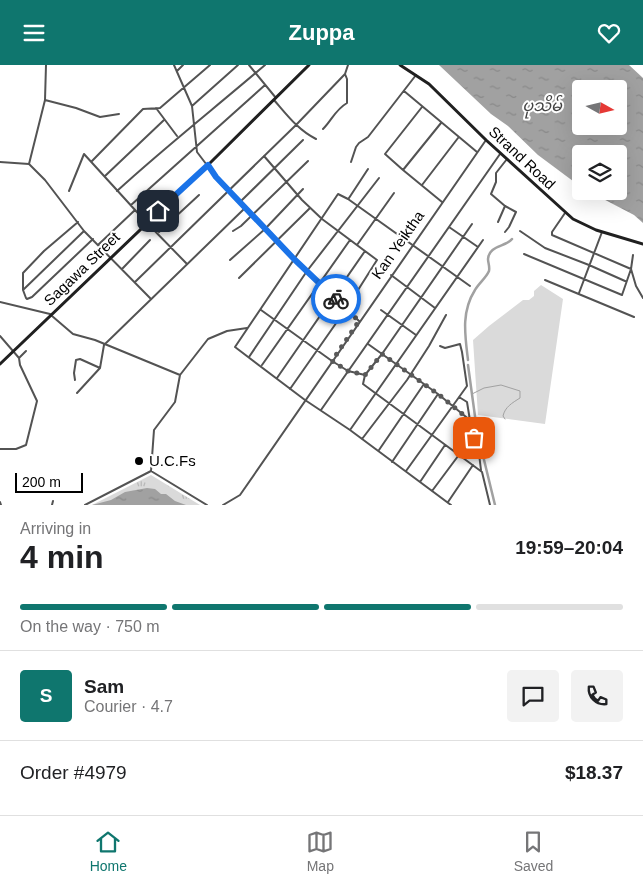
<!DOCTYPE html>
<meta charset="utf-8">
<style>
body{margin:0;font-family:Helvetica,"Noto Sans Myanmar",sans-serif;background:#f2f2f2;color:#202124;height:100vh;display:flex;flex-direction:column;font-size:19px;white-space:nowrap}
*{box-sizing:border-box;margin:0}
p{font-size:16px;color:#757577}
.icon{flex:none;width:28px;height:28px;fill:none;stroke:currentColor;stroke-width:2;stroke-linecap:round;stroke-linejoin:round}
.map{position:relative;height:440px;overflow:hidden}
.sheet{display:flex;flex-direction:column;background:#fff;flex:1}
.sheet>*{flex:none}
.needle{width:32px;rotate:98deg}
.tools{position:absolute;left:572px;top:15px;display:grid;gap:10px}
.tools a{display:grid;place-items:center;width:55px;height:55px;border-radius:5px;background:#fff;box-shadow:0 5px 20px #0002;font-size:25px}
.scale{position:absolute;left:15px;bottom:12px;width:68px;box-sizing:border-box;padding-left:5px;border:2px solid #000;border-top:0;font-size:14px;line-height:18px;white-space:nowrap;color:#000;-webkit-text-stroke:4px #fff;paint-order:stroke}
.pin{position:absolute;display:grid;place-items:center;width:42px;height:42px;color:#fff;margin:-21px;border-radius:10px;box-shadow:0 2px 8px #0006}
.courier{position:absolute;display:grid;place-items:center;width:50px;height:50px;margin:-25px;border:4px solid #1a73e8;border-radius:50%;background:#fff;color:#222;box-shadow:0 1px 6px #0007}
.overview em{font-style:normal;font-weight:600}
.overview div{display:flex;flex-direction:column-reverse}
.overview{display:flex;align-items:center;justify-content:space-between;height:85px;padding:0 20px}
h1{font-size:32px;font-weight:600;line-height:38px}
.bar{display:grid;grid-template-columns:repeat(4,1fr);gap:8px 5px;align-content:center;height:60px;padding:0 20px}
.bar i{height:6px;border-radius:4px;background:#e0e0e0}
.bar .on{background:#0f766e}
.bar p{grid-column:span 4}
.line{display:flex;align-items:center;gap:12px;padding:0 20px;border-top:1px solid #e0e0e0}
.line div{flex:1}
.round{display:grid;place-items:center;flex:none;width:52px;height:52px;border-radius:5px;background:#f2f2f2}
header{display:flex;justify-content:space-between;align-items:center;height:65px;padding:0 20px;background:#0f766e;color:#fff;font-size:22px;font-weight:600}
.tab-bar{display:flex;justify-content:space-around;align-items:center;height:70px;border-top:1px solid #e0e0e0;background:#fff;font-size:14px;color:#757577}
.tab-bar a{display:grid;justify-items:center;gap:2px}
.tab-bar .on{color:#0f766e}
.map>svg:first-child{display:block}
</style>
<header><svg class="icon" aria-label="menu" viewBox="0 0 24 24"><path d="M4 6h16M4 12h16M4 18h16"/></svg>Zuppa<svg class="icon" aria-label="heart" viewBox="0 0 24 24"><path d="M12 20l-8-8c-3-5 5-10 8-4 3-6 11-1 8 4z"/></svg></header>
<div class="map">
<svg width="643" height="440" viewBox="0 0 643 440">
<defs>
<pattern id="park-tufts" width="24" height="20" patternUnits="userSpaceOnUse" patternTransform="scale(1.25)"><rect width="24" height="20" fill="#dadada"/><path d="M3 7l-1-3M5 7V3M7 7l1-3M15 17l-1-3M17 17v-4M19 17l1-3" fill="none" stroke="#b9b9b9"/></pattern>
<pattern id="water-ripples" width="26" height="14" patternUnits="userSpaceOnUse" patternTransform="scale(1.25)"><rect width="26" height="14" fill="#a1a1a1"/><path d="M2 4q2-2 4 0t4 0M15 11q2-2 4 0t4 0" fill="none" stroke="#898989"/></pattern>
</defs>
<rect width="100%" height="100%" fill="#fff"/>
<!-- grass -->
<path fill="#dadada" d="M 541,220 L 563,234 L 545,359 L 478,350 L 473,275 L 489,261 L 523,235 L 529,235 L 534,231 L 534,226 Z"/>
<!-- park -->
<path fill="url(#park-tufts)" d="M 151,410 L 200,440 L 92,440 Z"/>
<!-- water -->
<path fill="url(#water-ripples)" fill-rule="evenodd" d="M 439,0 L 629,0 L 643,13 L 643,158 L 634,150 L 588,126 L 619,126 L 619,89 L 581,89 L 581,122 L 538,90 L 508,61 L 491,49 ZM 581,24 L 619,24 L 619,61 L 581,61 Z
M 147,423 L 155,424 L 161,429 L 166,429 L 175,436 L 186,440 L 92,440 L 111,435 L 125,427 Z"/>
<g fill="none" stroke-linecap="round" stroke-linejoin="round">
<!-- stream -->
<path stroke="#a1a1a1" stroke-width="1" d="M 472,329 L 484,323 L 501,320 L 520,326 L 520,333 C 512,338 505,342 503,351 L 505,354"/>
<!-- canal -->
<path stroke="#a1a1a1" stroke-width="2.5" d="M 468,295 C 465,270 461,247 475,225 C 479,218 486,213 489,206 C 490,201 488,198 488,194 C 489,180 506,182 512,174
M 468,300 L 477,366 L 495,440"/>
<!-- street -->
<path stroke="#535353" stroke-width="2" d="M 174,0 L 192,41 L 197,87 L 216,112 L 294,194 L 359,256
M 249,0 L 276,33
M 177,6 L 183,0
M 404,26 L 477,87
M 45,35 L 76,43 L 100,52 L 119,49
M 274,35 C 287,50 298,65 316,74
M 192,41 L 238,0
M 156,43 L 177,71
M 441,58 L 403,105 L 442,137
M 323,64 C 332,55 335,45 347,38 L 347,14 L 345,9 L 348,0
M 264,91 L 302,135 L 322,154 L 377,195 L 346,244 L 290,324
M 92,96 L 143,44 L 160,43 L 210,0
M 0,97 L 29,99 L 45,115 L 84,166 L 151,234
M 351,97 L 356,82 L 359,78 L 368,72 L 416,10
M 29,99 L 45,35 L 46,0
M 403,105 L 385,89 L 422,42
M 105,111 L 164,55
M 422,120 L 458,73
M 69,126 L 84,89 L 146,157 L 187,199
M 117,126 C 165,82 216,42 265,0
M 349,133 L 368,104
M 240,137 L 303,75
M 131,140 L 265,20
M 565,148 L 552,167 L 552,170 L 631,204 L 636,221 L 643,233
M 78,157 L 44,186 L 23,208 L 23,225 L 26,233 L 27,234 L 32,232 L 93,174
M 498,157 L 505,141
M 472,159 L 382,289 L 365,310 L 363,319 L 482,407 L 490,440
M 449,162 L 478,182
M 233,166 L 241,161 L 308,96
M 520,166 L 545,183 L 589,200 L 625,216
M 159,167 L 199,130
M 505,167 L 509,162 L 516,147 L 505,141 L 491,129 L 496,117 L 496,108 L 507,94
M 99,179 L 135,145
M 357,180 L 394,128
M 524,189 L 622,230 L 631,204 L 633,190
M 230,195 L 265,164 L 303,124
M 122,204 L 150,175
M 391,210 L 435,243
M 239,213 L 310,143
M 545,215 L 634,252
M 135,217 L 296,60 L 345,9
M 23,225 L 84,166
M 579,228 L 602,167
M 0,237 L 50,249
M 261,245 L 332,296 L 348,306 L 365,310
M 381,245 L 416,270
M 52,251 L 73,269 L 95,275 L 180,310
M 0,271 L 19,293 L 20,300 L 37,336 L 26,380 L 16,384 L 0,384
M 368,279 L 438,329 L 392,397
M 249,292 L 307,206 L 379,113
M 19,293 L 26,286
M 262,300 L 350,175
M 277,313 L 365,186
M 75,315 L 74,308 L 76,295 L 80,294 L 100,303
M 77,328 L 100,303 L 104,280 L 245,143
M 438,329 L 471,356
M 459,332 L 467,337 L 472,368 L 479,389 L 481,405
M 321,345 L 500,89
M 350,365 L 483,175
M 472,366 L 479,364
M 362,374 L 407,315 L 429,281 L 446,250
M 379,385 L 424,319
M 151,406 L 154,365 L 175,337 L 180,310 L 208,274 L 227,266 L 247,263
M 406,406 L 467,321 L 462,287 L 460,279 L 445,283 L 440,281
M 420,417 L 445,380
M 432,426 L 473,371
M 0,437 L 1,440
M 448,437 L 473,400
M 52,440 L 53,436
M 85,440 L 151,406 L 207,440
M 223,440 L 240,430 L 486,75
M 451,440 L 350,365 L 305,335 L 235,282 L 338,129 L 348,134 L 470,221"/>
<!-- secondary -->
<path stroke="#202020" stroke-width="3" d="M 400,0 L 429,19 L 486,75 L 573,154 L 596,165 L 643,179
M 0,299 L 208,100 L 309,0"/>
</g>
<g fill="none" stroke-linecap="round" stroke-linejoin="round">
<!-- done -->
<path stroke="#595959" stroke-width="5" stroke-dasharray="0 9" d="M 336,234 L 359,256 L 332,296 L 348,306 L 365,310 L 382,289 L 438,329 L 471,356 L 474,373"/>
<!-- route -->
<path stroke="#1a73e8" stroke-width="6" d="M 158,146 L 208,100 L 216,112 L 294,194 L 336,234"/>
</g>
<!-- markers -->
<circle fill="#000" stroke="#fff" stroke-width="2" cx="139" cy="396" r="5"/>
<g text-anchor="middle" stroke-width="4" stroke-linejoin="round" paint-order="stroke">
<!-- street labels -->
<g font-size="15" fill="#000" stroke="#fff">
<text transform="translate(522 93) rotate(43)" y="5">Strand Road</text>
<text transform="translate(398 180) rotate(-55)" y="5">Kan Yeiktha</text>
<text transform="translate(82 204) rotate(-44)" y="5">Sagawa Street</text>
</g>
<!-- poi labels -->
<g font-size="15" fill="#000" stroke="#fff" text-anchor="start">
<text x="149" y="401">U.C.Fs</text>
</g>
<!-- water labels -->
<g font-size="16" font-style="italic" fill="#424242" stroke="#fff">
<text x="542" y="46">ပုသိမ်</text>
</g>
</g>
</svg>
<div class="tools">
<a><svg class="needle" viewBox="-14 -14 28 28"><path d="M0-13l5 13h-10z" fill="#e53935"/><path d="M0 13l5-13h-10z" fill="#757577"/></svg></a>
<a><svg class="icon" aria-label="layers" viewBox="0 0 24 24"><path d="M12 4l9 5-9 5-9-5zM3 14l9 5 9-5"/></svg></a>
</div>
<div class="scale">200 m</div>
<div class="pin" style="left:474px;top:373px;background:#ea580c"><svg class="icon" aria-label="bag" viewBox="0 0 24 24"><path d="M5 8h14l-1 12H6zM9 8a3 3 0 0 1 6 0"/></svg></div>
<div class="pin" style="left:158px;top:146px;background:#1f2937"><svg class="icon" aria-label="home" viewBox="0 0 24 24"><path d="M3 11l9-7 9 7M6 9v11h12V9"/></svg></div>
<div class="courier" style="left:336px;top:234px"><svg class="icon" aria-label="bike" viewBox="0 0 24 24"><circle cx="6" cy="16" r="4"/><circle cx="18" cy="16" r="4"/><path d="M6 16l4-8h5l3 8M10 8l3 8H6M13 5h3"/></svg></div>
</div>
<section class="sheet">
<div class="overview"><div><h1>4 min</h1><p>Arriving in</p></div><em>19:59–20:04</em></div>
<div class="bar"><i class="on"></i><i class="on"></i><i class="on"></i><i></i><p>On the way · 750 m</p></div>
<div class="line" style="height:90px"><b class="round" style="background:#0f766e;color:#fff">S</b><div><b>Sam</b><p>Courier · 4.7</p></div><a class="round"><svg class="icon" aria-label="chat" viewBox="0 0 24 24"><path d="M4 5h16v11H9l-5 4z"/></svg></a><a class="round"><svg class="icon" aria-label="phone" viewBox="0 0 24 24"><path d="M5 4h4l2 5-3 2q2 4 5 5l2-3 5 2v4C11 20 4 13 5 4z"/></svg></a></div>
<div class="line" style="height:65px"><div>Order #4979</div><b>$18.37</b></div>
</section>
<nav class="tab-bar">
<a class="on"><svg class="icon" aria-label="home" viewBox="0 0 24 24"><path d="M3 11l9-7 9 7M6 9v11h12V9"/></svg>Home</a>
<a><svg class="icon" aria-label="map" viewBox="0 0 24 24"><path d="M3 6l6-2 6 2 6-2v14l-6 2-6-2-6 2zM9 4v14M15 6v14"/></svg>Map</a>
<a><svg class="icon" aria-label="saved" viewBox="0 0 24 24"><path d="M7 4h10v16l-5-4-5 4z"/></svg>Saved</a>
</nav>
